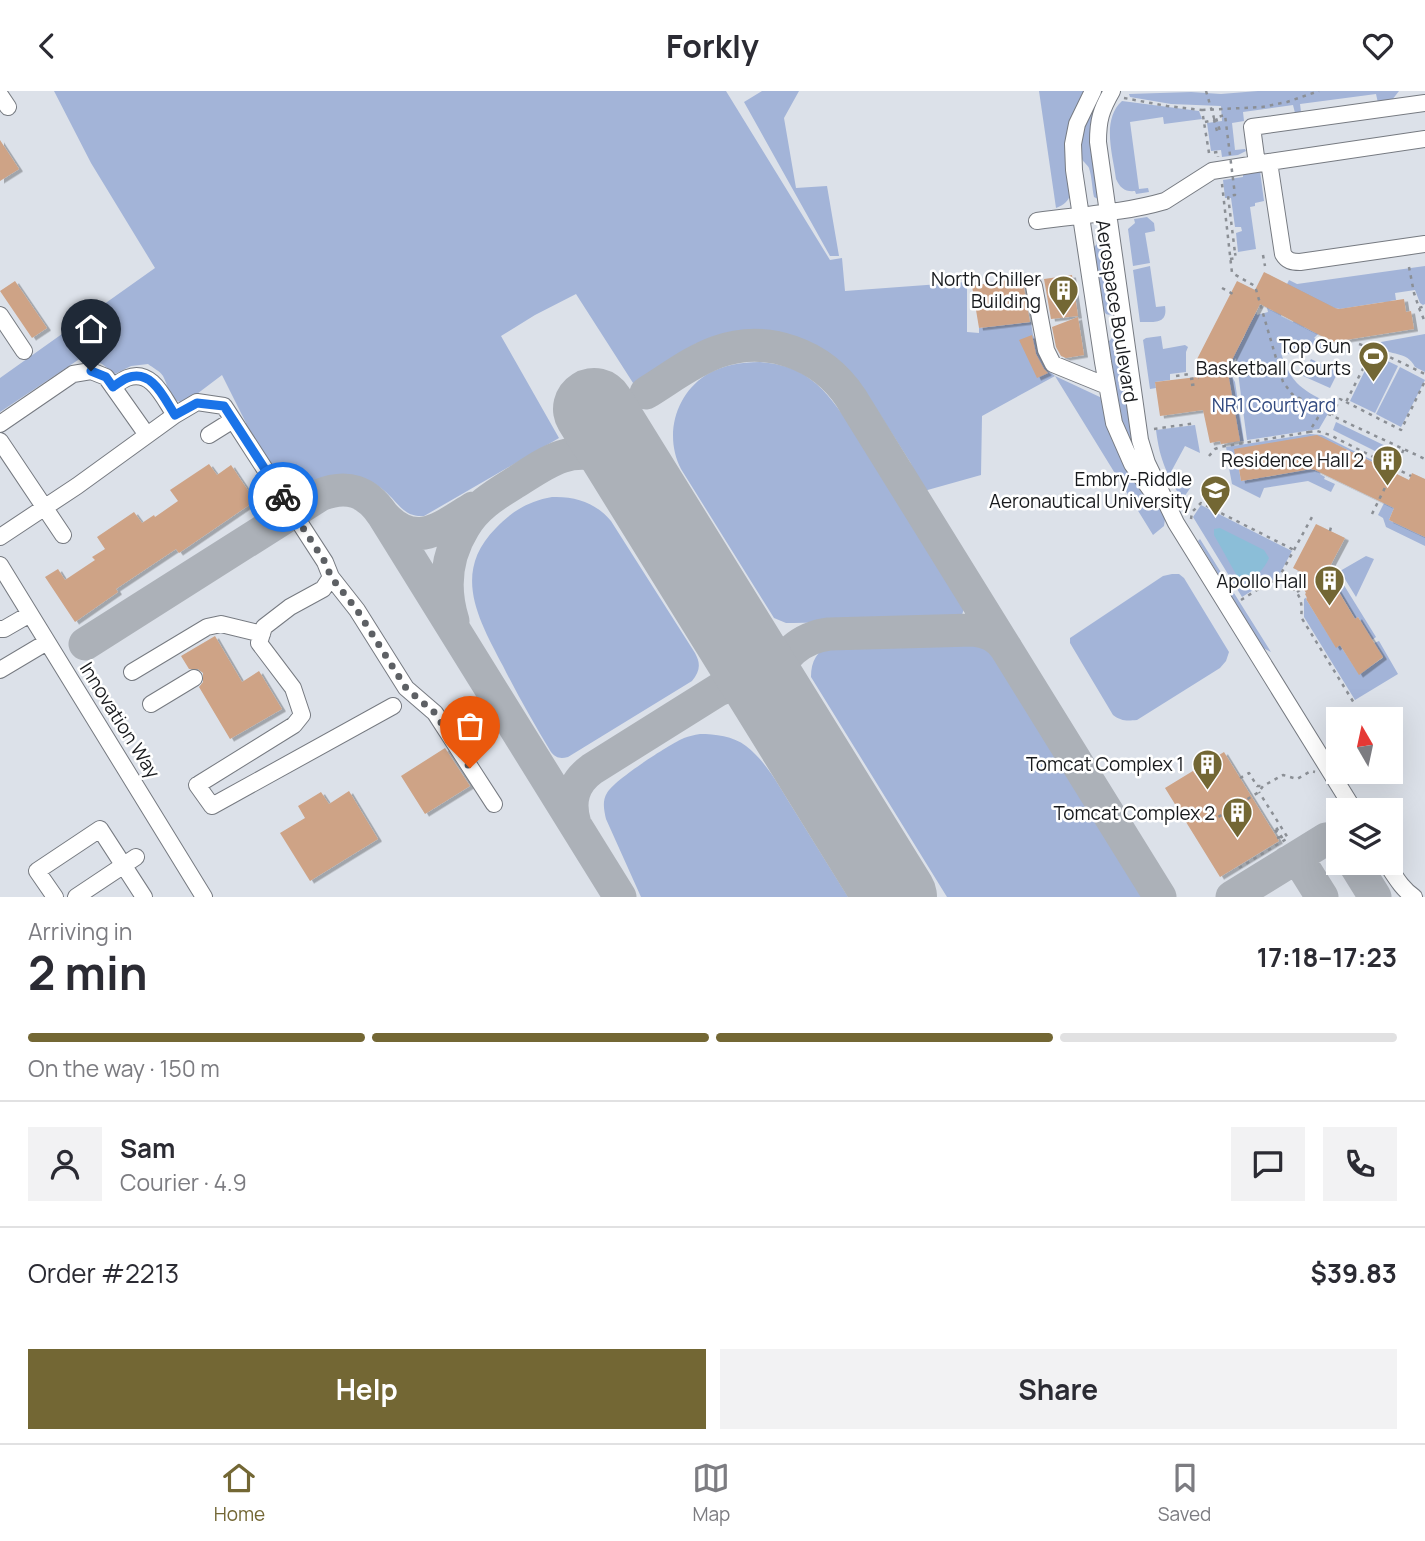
<!DOCTYPE html>
<meta charset="utf-8">
<style>
body{margin:0;font-family:Manrope,sans-serif;background:#f2f2f3;color:#2b2b33;height:100vh;display:flex;flex-direction:column;font-size:26px;white-space:nowrap}
*{box-sizing:border-box;margin:0}
p{font-size:23px;color:#7c7c81}
.icon{flex:none;width:38px;height:38px;fill:none;stroke:currentColor;stroke-width:2;stroke-linecap:round;stroke-linejoin:round}
.map{position:relative;height:806px;overflow:hidden}
.drawer{display:flex;flex-direction:column;background:#fff;flex:1}
.drawer>*{flex:none}
.needle{width:46px;rotate:351deg}
.tools{position:absolute;left:1326px;top:616px;display:grid;gap:14px}
.tools a{display:grid;place-items:center;width:77px;height:77px;border-radius:0px;background:#fff;box-shadow:0 7px 28px #0002;font-size:35px}
.pin{position:absolute;display:grid;place-items:center;width:60px;height:60px;color:#fff;margin:-72px -30px;border-radius:50% 50% 50% 0;rotate:-45deg;box-shadow:0 0 7px #0007}
.pin .icon{rotate:45deg}
.courier{position:absolute;display:grid;place-items:center;width:70px;height:70px;margin:-35px;border:5px solid #1a73e8;border-radius:50%;background:#fff;color:#222;box-shadow:0 2px 9px #0007}
.overview em{font-style:normal;font-weight:700}
.overview div{display:flex;flex-direction:column-reverse}
.overview{display:flex;align-items:center;justify-content:space-between;height:119px;padding:0 28px}
h1{font-size:46px;font-weight:700;line-height:52px}
.bar{display:grid;grid-template-columns:repeat(4,1fr);gap:10px 7px;align-content:center;height:84px;padding:0 28px}
.bar i{height:9px;border-radius:5px;background:#e1e1e2}
.bar .on{background:#736734}
.bar p{grid-column:span 4}
.line{display:flex;align-items:center;gap:18px;padding:0 28px;border-top:2px solid #e1e1e2}
.line div{flex:1}
.round{display:grid;place-items:center;flex:none;width:74px;height:74px;border-radius:0px;background:#f2f2f3}
.cta{display:flex;gap:14px;margin-top:auto;padding:14px 28px}
.cta a{flex:1;height:80px;border-radius:0px;background:#736734;color:#fff;font-size:28px;font-weight:700;line-height:80px;text-align:center}
.cta a+a{background:#f2f2f3;color:#2b2b33}
header{display:flex;justify-content:space-between;align-items:center;height:91px;padding:0 28px;background:#fff;font-size:32px;font-weight:700}
.tab-bar{display:flex;justify-content:space-around;align-items:center;height:98px;border-top:2px solid #e1e1e2;background:#fff;font-size:19px;color:#7c7c81}
.tab-bar a{display:grid;justify-items:center;gap:4px}
.tab-bar .on{color:#736734}
.map>svg:first-child{display:block}
</style>
<header><svg class="icon" aria-label="back" viewBox="0 0 24 24"><path d="M15 5l-7 7 7 7"/></svg>Forkly<svg class="icon" aria-label="heart" viewBox="0 0 24 24"><path d="M12 20l-8-8c-3-5 5-10 8-4 3-6 11-1 8 4z"/></svg></header>
<div class="map">
<svg width="1425" height="806" viewBox="0 0 1425 806">
<defs>
<filter id="shadow"><feDropShadow dx="4" dy="2.5" stdDeviation="0" flood-color="#0004"/></filter>
</defs>
<rect width="100%" height="100%" fill="#dce1e9"/>
<!-- green -->
<path fill="#a3b4d8" d="M 54,0 L 726,0 L 830,169 L 842,167 L 845,200 L 967,191 L 967,241 L 979,242 L 979,237 L 1031,231 L 1033,244 L 1050,281 L 1055,285 L 1102,307 L 1110,343 L 1129,381 L 1162,420 L 1165,428 L 1164,435 L 1153,444 L 1055,285 L 982,325 L 981,384 L 924,400 L 910,371 L 867,303 L 824,259 L 781,243 L 739,243 L 695,253 L 635,295 L 576,203 L 535,224 L 501,245 L 559,347 L 424,425 C 408,426 402,418 392,407 C 359,372 327,385 291,407 L 245,334 L 246,332 L 222,284 L 185,312 C 170,311 169,297 163,285 C 160,280 153,277 148,273 L 131,275 L 115,283 L 102,273 L 84,265 L 0,321 L 0,287 L 155,177 L 91,72 Z
M 762,0 L 799,0 L 784,27 L 796,97 L 827,95 L 839,165 L 830,165 L 744,11 Z
M 1039,0 L 1086,0 L 1072,25 L 1068,41 L 1071,101 C 1069,110 1064,114 1056,117 Z
M 1258,0 L 1399,0 L 1392,9 L 1378,12 L 1376,3 L 1300,13 L 1301,21 L 1295,22 L 1293,14 L 1243,21 L 1244,30 L 1232,32 L 1235,59 L 1245,58 L 1246,60 L 1238,64 L 1222,66 L 1221,59 L 1211,60 L 1207,32 L 1222,30 L 1221,15 L 1171,13 L 1130,6 L 1129,3 L 1191,1 L 1221,3 Z
M 1122,10 L 1199,20 L 1202,28 L 1164,33 L 1163,26 L 1130,31 L 1139,98 L 1148,97 L 1149,101 L 1136,103 L 1135,100 C 1125,101 1120,97 1116,88 C 1113,64 1101,29 1122,10 Z
M 1092,17 L 1096,20 L 1098,108 L 1094,106 C 1092,97 1092,86 1089,77 C 1088,74 1084,72 1082,68 C 1077,58 1087,28 1092,17 Z
M 1260,80 L 1264,110 L 1255,112 L 1255,115 L 1250,116 L 1256,158 L 1238,161 L 1236,142 L 1242,140 L 1241,136 L 1235,136 L 1231,107 L 1225,107 L 1223,89 L 1243,86 L 1243,83 Z
M 1147,126 L 1154,132 L 1155,140 L 1145,142 L 1150,172 L 1133,175 L 1128,138 L 1135,132 L 1134,128 Z
M 1099,151 L 1106,153 L 1116,218 C 1114,222 1111,225 1106,223 L 1104,220 L 1094,156 Z
M 1150,175 L 1156,216 L 1165,215 C 1168,233 1155,231 1140,231 L 1133,179 Z
M 1425,175 L 1425,213 L 1423,214 L 1420,212 L 1415,199 L 1395,202 L 1396,209 L 1390,210 L 1390,212 L 1384,211 L 1340,218 L 1334,217 L 1286,195 L 1289,189 L 1297,193 Z
M 1264,205 L 1269,218 L 1282,223 L 1281,225 L 1293,231 L 1294,229 L 1304,235 L 1304,236 L 1316,242 L 1319,242 L 1314,247 L 1339,260 L 1327,259 L 1311,255 L 1291,263 L 1281,262 C 1291,294 1304,300 1333,314 L 1319,338 L 1247,349 L 1236,267 L 1231,273 L 1229,280 L 1235,291 L 1244,350 L 1228,352 C 1224,329 1237,303 1226,282 L 1228,281 L 1229,275 L 1228,274 L 1244,246 L 1250,229 L 1252,229 L 1256,222 L 1252,208 L 1257,224 L 1268,221 Z
M 1425,243 L 1425,281 L 1415,276 C 1407,259 1390,266 1378,255 L 1381,251 Z
M 1161,245 L 1163,258 L 1185,254 L 1188,256 L 1186,261 L 1186,281 L 1170,283 L 1170,289 L 1155,291 L 1156,297 L 1150,298 L 1143,249 L 1146,247 Z
M 1113,246 L 1118,248 L 1139,365 L 1130,356 L 1119,323 L 1108,251 Z
M 1373,263 L 1398,275 L 1375,322 L 1350,310 Z
M 1311,268 L 1338,281 L 1330,297 L 1303,285 Z
M 760,271 C 779,273 795,276 810,288 C 827,300 840,320 852,337 C 893,391 927,451 963,509 L 965,514 L 962,524 L 953,528 L 794,532 L 786,532 L 774,527 L 681,378 C 664,345 675,304 706,284 C 723,274 741,271 760,271 Z
M 1400,276 L 1425,289 L 1401,336 L 1376,323 Z
M 1336,331 L 1398,361 L 1395,367 L 1391,368 L 1333,339 Z
M 1195,334 L 1200,362 L 1185,355 L 1172,379 L 1192,390 L 1193,393 L 1182,409 C 1167,382 1160,371 1156,339 Z
M 1310,343 L 1322,344 L 1384,375 L 1385,377 L 1335,353 L 1236,369 L 1236,372 L 1229,373 L 1226,356 Z
M 1236,376 L 1239,378 L 1241,390 L 1259,387 L 1260,385 L 1265,384 L 1266,386 L 1309,378 L 1321,380 L 1320,383 L 1325,386 L 1324,388 L 1335,393 L 1331,401 L 1308,390 L 1264,397 L 1260,407 L 1232,393 L 1229,377 Z
M 552,406 C 576,405 596,412 611,430 L 695,562 C 701,573 700,580 692,590 L 568,666 C 560,668 556,667 551,661 C 534,633 518,605 503,575 C 479,529 451,482 496,437 C 512,420 529,410 552,406 Z
M 1384,412 L 1394,417 L 1389,429 L 1425,446 L 1425,455 L 1386,436 L 1383,427 L 1378,424 Z
M 1201,414 L 1292,460 L 1277,488 L 1266,491 L 1242,506 L 1193,426 Z
M 1200,448 L 1271,561 L 1263,557 L 1198,450 Z
M 1366,465 L 1374,468 L 1356,506 L 1340,480 Z
M 1172,483 L 1179,483 L 1184,487 L 1229,561 L 1226,570 L 1220,577 L 1137,629 C 1126,630 1121,630 1113,624 L 1070,552 L 1070,547 L 1163,485 Z
M 1337,483 L 1376,546 L 1372,549 L 1358,526 L 1355,528 L 1333,491 L 1328,489 Z
M 1307,506 L 1306,508 L 1336,556 L 1340,554 L 1359,583 L 1383,567 L 1374,552 L 1379,550 L 1398,583 L 1355,609 L 1304,526 L 1304,508 Z
M 974,551 L 985,553 L 996,563 L 1147,806 L 947,806 L 811,586 C 811,570 817,559 832,554 Z
M 700,643 C 715,643 733,645 746,655 C 767,671 780,697 794,719 C 812,748 830,777 848,806 L 641,806 L 606,728 C 604,719 602,710 607,702 C 614,689 670,653 684,647 C 689,645 694,644 700,643 Z"/>
<!-- water -->
<path fill="#8bbed8" d="M 1220,437 L 1264,459 L 1269,467 C 1264,479 1256,486 1243,488 L 1237,485 L 1214,444 L 1214,438 Z"/>
<g fill="none" stroke-linecap="round" stroke-linejoin="round">
<!-- taxiway -->
<path stroke="#acb1b8" stroke-width="33" d="M 646,302 C 669,288 692,270 717,261 C 767,243 822,263 851,307 L 1160,806
M 383,424 C 415,460 442,436 473,417
M 453,530 C 443,498 446,465 464,436 C 476,415 495,404 516,391 C 546,372 568,354 605,366 C 617,371 627,376 635,387
M 85,553 L 320,404 C 347,393 367,400 383,424 L 620,806
M 781,620 C 779,611 776,602 776,593 C 776,565 804,546 829,543 L 973,539 C 988,541 997,545 1006,557
M 575,733 C 568,710 573,692 592,678 L 718,599 C 743,587 766,598 781,620
M 1288,771 L 1296,770 L 1302,774 L 1322,806
M 1354,772 L 1375,806
M 1232,806 L 1326,748 L 1332,747 L 1339,749"/>
<!-- runway -->
<path stroke="#acb1b8" stroke-width="82" d="M 594,318 L 896,806"/>
</g>
<!-- building -->
<path fill="#cea386" filter="url(#shadow)" d="M 0,49 L 19,78 L 0,90 Z
M 1264,181 L 1335,217 L 1339,218 L 1404,208 L 1406,221 L 1411,220 L 1414,238 L 1333,251 L 1260,213 L 1230,273 L 1228,282 L 1240,350 L 1221,353 L 1220,350 L 1210,352 L 1203,319 L 1160,325 L 1155,291 L 1197,286 L 1195,272 L 1237,190 L 1255,199 Z
M 1072,184 L 1078,225 L 1051,228 L 1044,188 Z
M 1025,186 L 1024,197 L 1030,231 L 979,237 L 972,195 Z
M 15,190 L 47,237 L 32,247 L 0,200 Z
M 1078,226 L 1084,264 L 1066,267 L 1061,265 L 1056,256 L 1052,236 Z
M 1032,244 L 1036,263 L 1044,278 L 1048,282 L 1037,287 L 1019,249 Z
M 1317,344 L 1409,389 L 1412,382 L 1425,388 L 1425,446 L 1389,429 L 1394,417 L 1315,379 L 1311,378 L 1241,390 L 1239,378 L 1237,378 L 1234,358 Z
M 209,373 L 217,384 L 231,374 L 255,410 L 179,462 L 176,458 L 116,498 L 118,501 L 75,531 L 45,486 L 58,478 L 65,489 L 95,469 L 92,466 L 105,458 L 97,446 L 134,421 L 142,432 L 154,424 L 155,426 L 178,410 L 170,399 Z
M 1316,433 L 1345,447 L 1327,481 L 1355,528 L 1358,526 L 1383,566 L 1359,584 L 1340,554 L 1336,557 L 1306,508 L 1307,507 L 1305,503 L 1306,502 L 1299,490 L 1303,482 L 1293,477 Z
M 215,545 L 242,591 L 259,580 L 282,618 L 230,648 L 199,596 L 203,591 L 203,582 L 198,578 L 189,578 L 181,565 Z
M 445,657 L 470,695 L 425,723 L 401,685 Z
M 1224,661 L 1279,750 L 1220,786 L 1165,697 Z
M 349,700 L 378,748 L 310,790 L 280,742 L 305,727 L 298,715 L 321,701 L 329,713 Z"/>
<g fill="none" stroke-linecap="round" stroke-linejoin="round">
<defs>
<path id="minor" d="M 1093,0 L 1077,33 L 1073,53 L 1074,79 L 1103,271 L 1114,332 L 1132,373 L 1158,409
M 1112,0 C 1101,19 1098,29 1098,51 L 1140,349 L 1147,372 L 1176,432 L 1354,719
M 0,4 L 8,16
M 1269,71 L 1425,48
M 1257,73 L 1252,36 L 1425,12
M 1037,130 C 1080,124 1124,122 1165,110 L 1212,80 L 1269,71 L 1283,163 C 1287,170 1292,171 1300,171 L 1425,153
M 1034,195 L 1046,259 L 1053,273 L 1107,295
M 0,224 L 24,260
M 113,296 C 117,293 122,289 127,287 C 152,277 164,308 175,324
M 0,333 L 73,283 L 91,280 L 106,286 L 147,344
M 209,344 L 233,329
M 0,350 L 63,444
M 0,446 L 77,395 L 175,324 L 197,311 L 224,315 L 325,471 L 331,486 L 323,498 L 290,516 L 264,536 L 259,552 L 293,597 L 302,624 L 294,634 L 199,693
M 0,474 L 204,806
M 331,486 L 357,519 L 406,597 L 435,622 L 494,713
M 0,538 L 4,538 L 30,523
M 0,579 L 47,551
M 132,581 L 207,536 L 221,533 L 262,543
M 151,613 L 194,587
M 197,694 L 212,715 L 393,615
M 1386,772 C 1395,785 1401,797 1414,806
M 55,806 L 37,780 L 100,738 L 144,806
M 76,806 L 136,766"/>
</defs>
<!-- minor casing -->
<use href="#minor" stroke="#767a81" stroke-width="18"/>
<!-- path -->
<path stroke="#8b8f95" stroke-width="2.5" stroke-dasharray="3.5 5" stroke-linecap="butt" d="M 1124,7 L 1167,15 L 1202,19 L 1209,62 L 1218,61 L 1218,66
M 1202,19 L 1262,16 L 1287,11 L 1319,0
M 1205,31 L 1214,29 L 1217,40 L 1219,41 L 1220,40 L 1216,27
M 1222,93 L 1232,182 L 1255,195 L 1283,291 L 1292,303 L 1322,320 L 1425,368
M 1263,164 L 1265,175
M 1230,168 L 1236,167 L 1235,162
M 1409,176 L 1414,202 L 1419,217 L 1425,215
M 1222,197 L 1233,203
M 1419,217 L 1425,231
M 1359,253 L 1373,258 L 1425,283
M 1237,282 L 1247,284 L 1252,279 L 1265,280 L 1278,275
M 1176,285 L 1189,283
M 1190,288 L 1199,287
M 1191,294 L 1198,293
M 1346,311 L 1401,339 L 1425,290
M 1332,324 L 1340,308 L 1346,311 L 1373,258
M 1154,338 L 1196,332
M 1309,341 L 1317,340 L 1330,344 L 1411,385
M 1209,365 L 1215,358 L 1220,356 L 1309,341 L 1322,320
M 1372,423 L 1404,358
M 1191,428 L 1192,421 L 1201,412 L 1294,459
M 1330,440 L 1331,436
M 1277,490 C 1296,494 1304,507 1301,526 L 1354,612
M 1297,501 L 1303,497
M 1241,509 L 1270,491 L 1277,490 L 1312,426
M 1240,687 L 1249,682 L 1257,695 L 1263,695
M 1228,715 L 1232,722
M 1213,724 L 1215,728 L 1259,701 L 1263,695 L 1283,684 L 1297,688 L 1311,680 L 1315,681
M 1277,747 L 1280,746 L 1274,737 L 1276,736 L 1284,750
M 1239,777 L 1288,747 L 1259,701"/>
<!-- minor -->
<use href="#minor" stroke="#fff" stroke-width="16"/>
<!-- path-bridge -->
<path stroke="#8b8f95" stroke-width="2.5" stroke-dasharray="3.5 5" stroke-linecap="butt" d="M 1206,0 L 1214,27 L 1225,24 L 1235,104 L 1228,105 L 1235,162"/>
</g>
<g fill="none" stroke-linecap="round" stroke-linejoin="round">
<!-- done -->
<path stroke="#5d6064" stroke-width="7" stroke-dasharray="0 12.6" d="M 283,406 L 325,471 L 331,486 L 357,519 L 406,597 L 435,622 L 470,677"/>
<!-- route -->
<path stroke="#1a73e8" stroke-width="9" d="M 91,280 L 106,286 L 113,296 C 117,293 122,289 127,287 C 152,277 164,307 175,324 L 197,312 L 224,315 L 283,406"/>
</g>
<!-- icons -->
<defs>
<symbol id="building-pin" viewBox="-11 -11 22 30"><path d="M0 17L-7.5 6A9.5 9.5 0 1 1 7.5 6Z" fill="#736734" stroke="#fff"/><path d="M-4-6H4V6H1V3H-1V6H-4ZM-2.5-4.3h1.7v1.8h-1.7ZM.8-4.3h1.7v1.8H.8ZM-2.5-1h1.7V.8h-1.7ZM.8-1h1.7V.8H.8Z" fill="#fff"/></symbol>
<symbol id="stadium-pin" viewBox="-11 -11 22 30"><path d="M0 17L-7.5 6A9.5 9.5 0 1 1 7.5 6Z" fill="#736734" stroke="#fff"/><path d="M0-5a6.5 5 0 1 0 0 10a6.5 5 0 1 0 0-10ZM-3.5-1.8h7v3.6h-7Z" fill="#fff"/></symbol>
<symbol id="university-pin" viewBox="-11 -11 22 30"><path d="M0 17L-7.5 6A9.5 9.5 0 1 1 7.5 6Z" fill="#736734" stroke="#fff"/><path d="M0-5L7-2L0 1L-7-2ZM-4 1L0 2.5L4 1V4Q0 6-4 4Z" fill="#fff"/></symbol>
</defs>
<g fill-rule="evenodd">
<use href="#building-pin" x="1046" y="182" width="35" height="47"/>
<use href="#stadium-pin" x="1356" y="248" width="35" height="47"/>
<use href="#building-pin" x="1370" y="352" width="35" height="47"/>
<use href="#university-pin" x="1198" y="382" width="35" height="47"/>
<use href="#building-pin" x="1312" y="472" width="35" height="47"/>
<use href="#building-pin" x="1190" y="656" width="35" height="47"/>
<use href="#building-pin" x="1220" y="704" width="35" height="47"/>
</g>
<g text-anchor="middle" stroke-width="5" stroke-linejoin="round" paint-order="stroke">
<!-- poi labels -->
<g font-size="19" fill="#181a1d" stroke="#fff" text-anchor="end">
<text x="1041" y="195">North Chiller<tspan x="1041" dy="22">Building</tspan></text>
<text x="1351" y="262">Top Gun<tspan x="1351" dy="22">Basketball Courts</tspan></text>
<text x="1364" y="376">Residence Hall 2</text>
<text x="1192" y="395">Embry-Riddle<tspan x="1192" dy="22">Aeronautical University</tspan></text>
<text x="1307" y="497">Apollo Hall</text>
<text x="1184" y="680">Tomcat Complex 1</text>
<text x="1215" y="729">Tomcat Complex 2</text>
</g>
<!-- street labels -->
<g font-size="19" fill="#181a1d" stroke="#fff">
<text transform="translate(1117 220) rotate(81)" y="7">Aerospace Boulevard</text>
<text transform="translate(120 629) rotate(58)" y="7">Innovation Way</text>
</g>
<!-- park labels -->
<g font-size="19" fill="#324a7f" stroke="#fff">
<text x="1274" y="321">NR1 Courtyard</text>
</g>
</g>
</svg>
<div class="tools">
<a><svg class="needle" viewBox="-14 -14 28 28"><path d="M0-13l5 13h-10z" fill="#e53935"/><path d="M0 13l5-13h-10z" fill="#7c7c81"/></svg></a>
<a><svg class="icon" aria-label="layers" viewBox="0 0 24 24"><path d="M12 4l9 5-9 5-9-5zM3 14l9 5 9-5"/></svg></a>
</div>
<div class="pin" style="left:470px;top:677px;background:#ea580c"><svg class="icon" aria-label="bag" viewBox="0 0 24 24"><path d="M5 8h14l-1 12H6zM9 8a3 3 0 0 1 6 0"/></svg></div>
<div class="pin" style="left:91px;top:280px;background:#1f2937"><svg class="icon" aria-label="home" viewBox="0 0 24 24"><path d="M3 11l9-7 9 7M6 9v11h12V9"/></svg></div>
<div class="courier" style="left:283px;top:406px"><svg class="icon" aria-label="bike" viewBox="0 0 24 24"><circle cx="6" cy="16" r="4"/><circle cx="18" cy="16" r="4"/><path d="M6 16l4-8h5l3 8M10 8l3 8H6M13 5h3"/></svg></div>
</div>
<section class="drawer">
<div class="overview"><div><h1>2 min</h1><p>Arriving in</p></div><em>17:18–17:23</em></div>
<div class="bar"><i class="on"></i><i class="on"></i><i class="on"></i><i></i><p>On the way · 150 m</p></div>
<div class="line" style="height:126px"><a class="round"><svg class="icon" aria-label="person" viewBox="0 0 24 24"><circle cx="12" cy="8" r="4"/><path d="M4 21q1-7 8-7t8 7"/></svg></a><div><b>Sam</b><p>Courier · 4.9</p></div><a class="round"><svg class="icon" aria-label="chat" viewBox="0 0 24 24"><path d="M4 5h16v11H9l-5 4z"/></svg></a><a class="round"><svg class="icon" aria-label="phone" viewBox="0 0 24 24"><path d="M5 4h4l2 5-3 2q2 4 5 5l2-3 5 2v4C11 20 4 13 5 4z"/></svg></a></div>
<div class="line" style="height:91px"><div>Order #2213</div><b>$39.83</b></div>
<div class="cta"><a>Help</a><a>Share</a></div>
</section>
<nav class="tab-bar">
<a class="on"><svg class="icon" aria-label="home" viewBox="0 0 24 24"><path d="M3 11l9-7 9 7M6 9v11h12V9"/></svg>Home</a>
<a><svg class="icon" aria-label="map" viewBox="0 0 24 24"><path d="M3 6l6-2 6 2 6-2v14l-6 2-6-2-6 2zM9 4v14M15 6v14"/></svg>Map</a>
<a><svg class="icon" aria-label="saved" viewBox="0 0 24 24"><path d="M7 4h10v16l-5-4-5 4z"/></svg>Saved</a>
</nav>
